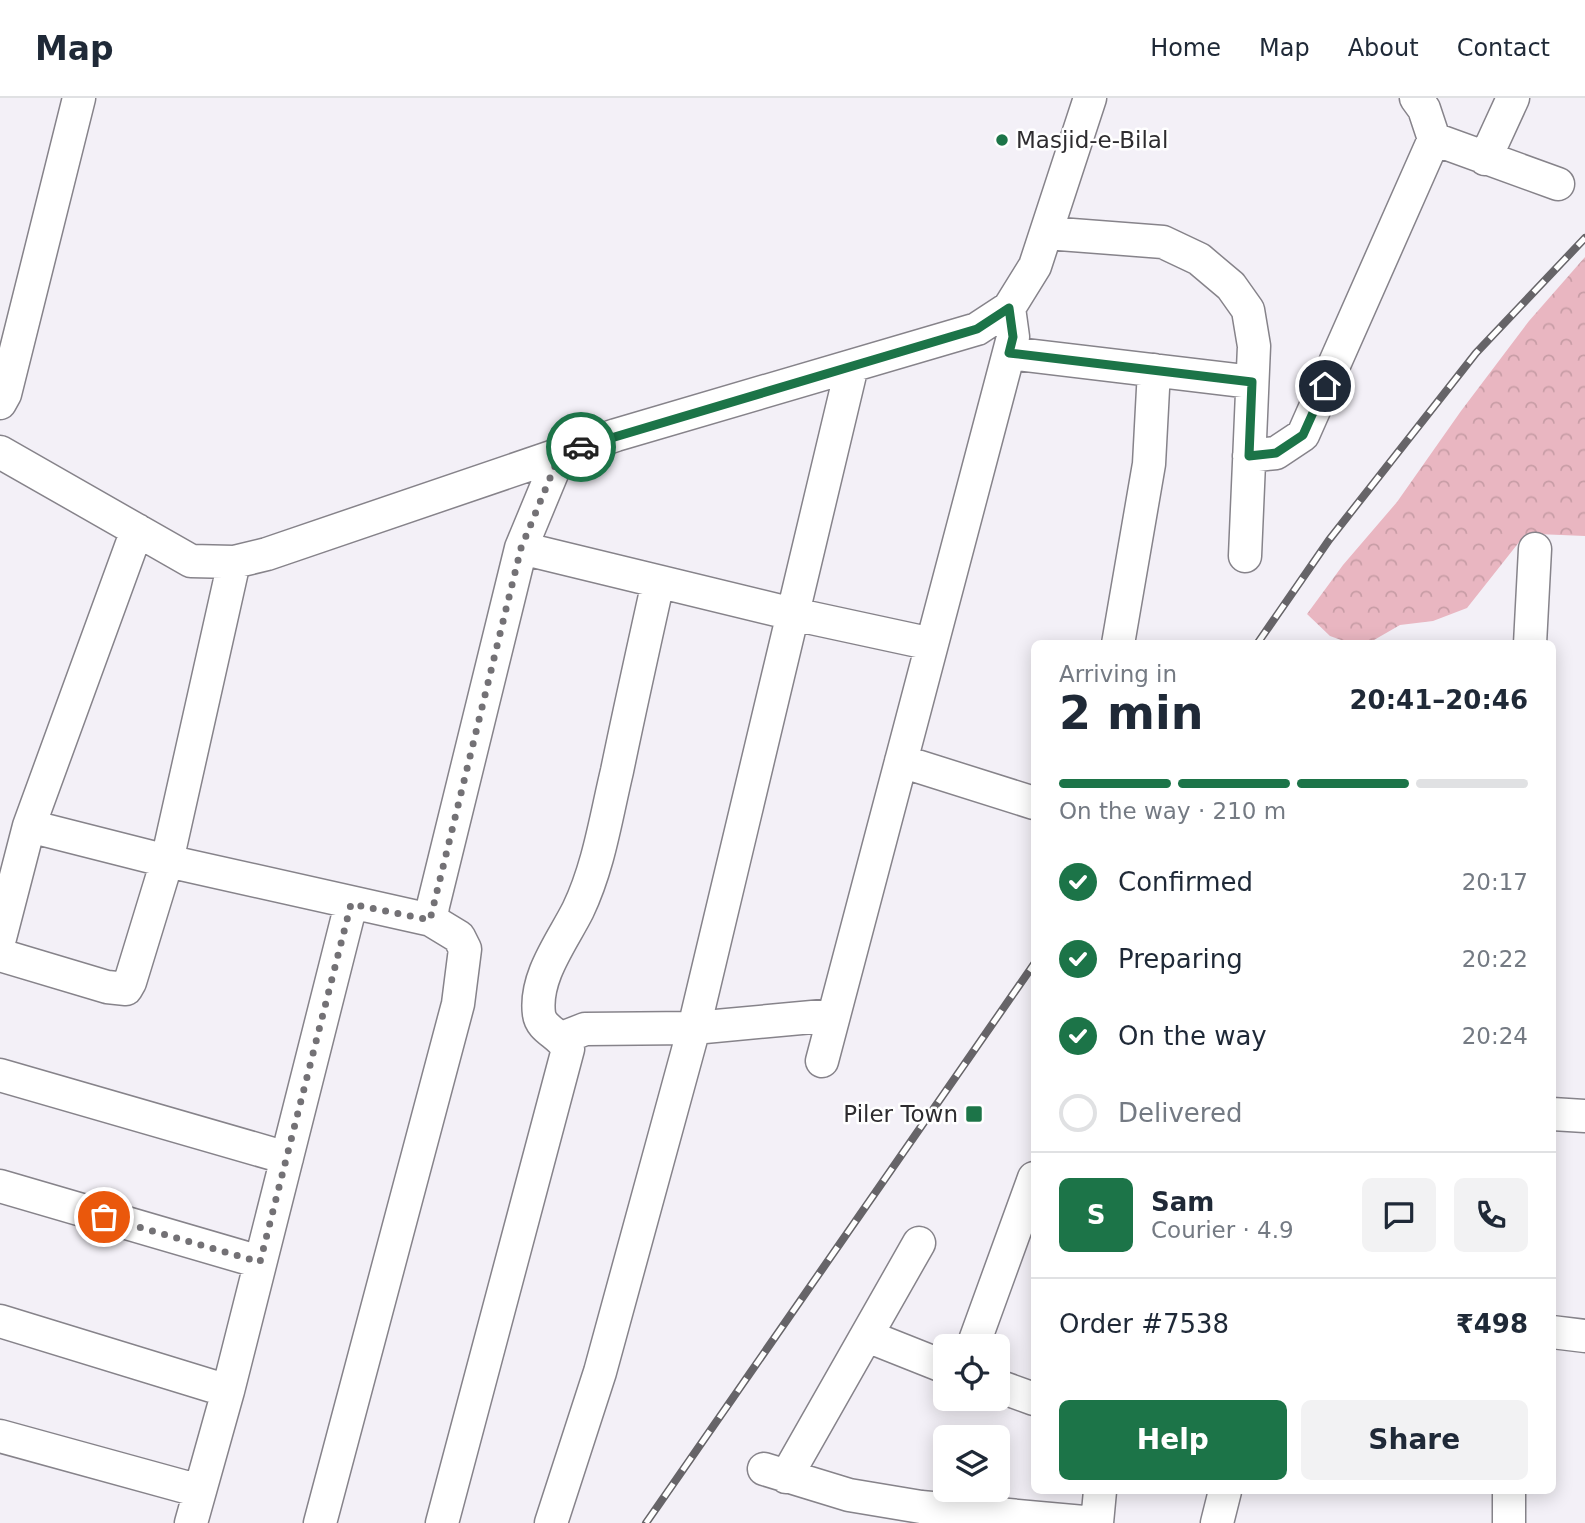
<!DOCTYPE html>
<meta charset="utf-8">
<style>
body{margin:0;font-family:"DejaVu Sans",sans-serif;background:#f2f2f3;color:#1f2937;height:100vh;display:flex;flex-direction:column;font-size:26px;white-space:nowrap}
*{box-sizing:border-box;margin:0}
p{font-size:23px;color:#747a83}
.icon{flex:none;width:38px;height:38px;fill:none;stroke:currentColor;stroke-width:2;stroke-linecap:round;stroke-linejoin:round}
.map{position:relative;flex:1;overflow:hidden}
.side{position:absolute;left:1031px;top:542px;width:525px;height:854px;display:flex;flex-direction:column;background:#fff;border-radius:10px;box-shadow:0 4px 18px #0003}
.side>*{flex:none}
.tools{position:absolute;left:933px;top:1236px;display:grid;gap:14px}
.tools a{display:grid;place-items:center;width:77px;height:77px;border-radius:10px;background:#fff;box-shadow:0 4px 18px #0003;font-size:35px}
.pin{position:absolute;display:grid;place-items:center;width:60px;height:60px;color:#fff;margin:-30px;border:4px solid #fff;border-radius:50%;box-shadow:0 2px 7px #0007}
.courier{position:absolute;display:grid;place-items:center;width:70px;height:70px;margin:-35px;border:5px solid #1c7448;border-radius:50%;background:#fff;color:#222;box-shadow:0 2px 9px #0007}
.head em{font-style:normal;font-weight:700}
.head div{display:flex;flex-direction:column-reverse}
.head{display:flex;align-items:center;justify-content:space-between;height:119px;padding:0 28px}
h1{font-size:46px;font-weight:700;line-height:52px}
.bar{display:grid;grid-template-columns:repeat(4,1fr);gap:10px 7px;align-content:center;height:84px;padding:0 28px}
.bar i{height:9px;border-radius:5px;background:#e0e1e3}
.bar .on{background:#1c7448}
.bar p{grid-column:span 4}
.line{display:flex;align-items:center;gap:18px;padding:0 28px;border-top:2px solid #e0e1e3}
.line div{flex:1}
.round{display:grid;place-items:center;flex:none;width:74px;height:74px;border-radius:10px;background:#f2f2f3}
ol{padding:0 28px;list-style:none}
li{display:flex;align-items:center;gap:21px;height:77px}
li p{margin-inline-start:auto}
li .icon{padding:7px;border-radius:50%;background:#1c7448;color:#fff;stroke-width:4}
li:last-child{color:#747a83}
li i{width:38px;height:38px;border:4px solid #e0e1e3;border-radius:50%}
.cta{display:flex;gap:14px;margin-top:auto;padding:14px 28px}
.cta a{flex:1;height:80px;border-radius:10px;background:#1c7448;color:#fff;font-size:28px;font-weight:700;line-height:80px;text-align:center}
.cta a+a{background:#f2f2f3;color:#1f2937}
header{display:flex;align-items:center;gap:42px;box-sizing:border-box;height:98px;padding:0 35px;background:#fff;border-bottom:2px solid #e0e1e3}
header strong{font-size:33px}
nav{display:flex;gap:38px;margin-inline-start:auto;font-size:24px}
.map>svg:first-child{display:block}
</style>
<header>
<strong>Map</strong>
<nav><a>Home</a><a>Map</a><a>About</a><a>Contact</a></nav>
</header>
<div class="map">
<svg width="1585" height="1425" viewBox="0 0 1585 1425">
<defs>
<pattern id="forest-crowns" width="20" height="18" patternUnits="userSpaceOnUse" patternTransform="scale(1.75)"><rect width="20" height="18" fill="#e9b6c1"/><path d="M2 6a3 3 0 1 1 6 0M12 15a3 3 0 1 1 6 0" fill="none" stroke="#c89da6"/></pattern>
</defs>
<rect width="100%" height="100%" fill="#f3f0f7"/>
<!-- forest -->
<path fill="url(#forest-crowns)" d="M 1585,159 L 1585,438 L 1537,436 L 1520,443 L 1467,510 L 1433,523 L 1400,527 L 1374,542 L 1352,546 L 1330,538 L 1307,516 L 1343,467 L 1397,404 L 1461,313 L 1529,223 Z"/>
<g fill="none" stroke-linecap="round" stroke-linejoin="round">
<defs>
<path id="minor" d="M 1434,41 L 1558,86
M 1485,61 L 1513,0
M 1046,135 L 1163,144 L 1199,161 L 1231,188 L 1248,212 L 1254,248 L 1245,458
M 1009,255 L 1252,284
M 0,305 L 5,296 L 79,0
M 0,354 L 191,463 L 234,464 L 267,456 L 616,337 L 977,231 L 1009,210
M 1249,358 L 1276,355 L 1303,337 L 1434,41 L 1424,11 L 1416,0
M 521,450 L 793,516 L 932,546
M 1118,546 L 1149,366 L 1154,272
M 1530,546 L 1535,451
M 901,663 L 1034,705
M 29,728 L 167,763 L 431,822
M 0,840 L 29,728 L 137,432
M 0,857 L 107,889 L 126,891 L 130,884 L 167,763 L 234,464
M 562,940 L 585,931 L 694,930 L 834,917
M 822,963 L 1013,239 L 1009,210 L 1035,168 L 1090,0
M 0,977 L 287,1060
M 1552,1016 L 1585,1018
M 0,1088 L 260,1164
M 0,1223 L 228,1293
M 1552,1234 L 1585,1238
M 867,1238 L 945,1269
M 973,1248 L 1034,1080
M 998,1288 L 1034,1301
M 0,1338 L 200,1393
M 764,1371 L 849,1397 L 921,1409 L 1095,1425
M 786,1379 L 919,1145
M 1509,1393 L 1509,1425
M 191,1425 L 228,1293 L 351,806
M 320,1425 L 458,906 L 465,851 L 459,839 L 431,822 L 433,808 L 521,450 L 560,356
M 442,1425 L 568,951 C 560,935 541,932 539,916 C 534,879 563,842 578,812 C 599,768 606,719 617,673 C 630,610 644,547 658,484
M 551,1425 L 600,1274 L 694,930 L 852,268
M 1097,1425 L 1100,1393
M 1217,1425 L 1225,1393"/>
</defs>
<!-- minor casing -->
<use href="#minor" stroke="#86838a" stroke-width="35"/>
<!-- minor -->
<use href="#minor" stroke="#fff" stroke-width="32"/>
<defs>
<path id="rail" d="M 1257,546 L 1329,442 L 1476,255 L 1585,140
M 646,1425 L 1034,866"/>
</defs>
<!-- rail casing -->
<use href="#rail" stroke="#666468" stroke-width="8"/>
<!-- rail -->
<use href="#rail" stroke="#fff" stroke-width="5" stroke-dasharray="16" stroke-linecap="butt"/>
</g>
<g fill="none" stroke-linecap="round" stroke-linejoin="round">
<!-- done -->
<path stroke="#737175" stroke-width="7" stroke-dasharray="0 12.6" d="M 104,1119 L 260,1164 L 351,806 L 430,822 L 521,450 L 560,356 L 581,349"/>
<!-- route -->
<path stroke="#1c7448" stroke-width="9" d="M 581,349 L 977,231 L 1009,210 L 1013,239 L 1009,255 L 1252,284 L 1249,358 L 1276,355 L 1303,337 L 1325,288"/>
</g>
<!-- markers -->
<g fill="#1c7448" stroke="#fff" stroke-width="2.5">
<circle cx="1002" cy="42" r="7"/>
<rect x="965" y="1007" width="18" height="18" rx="3.5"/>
</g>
<g text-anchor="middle" stroke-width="5" stroke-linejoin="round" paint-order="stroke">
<!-- poi labels -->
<g font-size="23" fill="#2e2c2f" stroke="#fff" text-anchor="start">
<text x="1016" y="50">Masjid-e-Bilal</text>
<text x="958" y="1024" text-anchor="end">Piler Town</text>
</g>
</g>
</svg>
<div class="tools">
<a><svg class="icon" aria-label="locate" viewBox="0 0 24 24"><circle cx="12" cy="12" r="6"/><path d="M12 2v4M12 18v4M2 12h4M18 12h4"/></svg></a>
<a><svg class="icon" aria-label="layers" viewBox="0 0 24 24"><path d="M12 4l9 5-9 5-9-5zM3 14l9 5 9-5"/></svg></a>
</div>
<div class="pin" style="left:104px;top:1119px;background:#ea580c"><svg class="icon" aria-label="bag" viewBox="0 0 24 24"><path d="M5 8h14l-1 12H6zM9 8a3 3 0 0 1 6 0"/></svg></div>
<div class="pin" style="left:1325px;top:288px;background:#1f2937"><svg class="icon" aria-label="home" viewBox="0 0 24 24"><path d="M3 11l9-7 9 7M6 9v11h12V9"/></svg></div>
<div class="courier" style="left:581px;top:349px"><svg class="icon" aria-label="car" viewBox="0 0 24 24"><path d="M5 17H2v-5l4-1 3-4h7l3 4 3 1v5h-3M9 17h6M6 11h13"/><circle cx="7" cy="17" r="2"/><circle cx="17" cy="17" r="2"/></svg></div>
<section class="side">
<div class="head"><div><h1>2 min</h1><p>Arriving in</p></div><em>20:41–20:46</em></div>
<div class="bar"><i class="on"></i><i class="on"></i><i class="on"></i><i></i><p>On the way · 210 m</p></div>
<ol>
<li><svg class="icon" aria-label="check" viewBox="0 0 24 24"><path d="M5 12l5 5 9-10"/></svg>Confirmed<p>20:17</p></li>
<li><svg class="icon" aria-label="check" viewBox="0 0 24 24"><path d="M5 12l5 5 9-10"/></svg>Preparing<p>20:22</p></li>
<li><svg class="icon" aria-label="check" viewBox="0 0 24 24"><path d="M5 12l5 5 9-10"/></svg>On the way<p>20:24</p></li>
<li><i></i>Delivered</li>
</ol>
<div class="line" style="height:126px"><b class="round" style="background:#1c7448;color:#fff">S</b><div><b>Sam</b><p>Courier · 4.9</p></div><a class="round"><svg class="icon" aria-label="chat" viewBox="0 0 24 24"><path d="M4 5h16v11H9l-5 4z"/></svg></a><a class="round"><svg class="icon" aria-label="phone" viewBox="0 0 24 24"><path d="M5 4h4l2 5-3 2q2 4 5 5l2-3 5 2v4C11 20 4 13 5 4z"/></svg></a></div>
<div class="line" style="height:91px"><div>Order #7538</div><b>₹498</b></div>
<div class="cta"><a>Help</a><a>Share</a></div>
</section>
</div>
